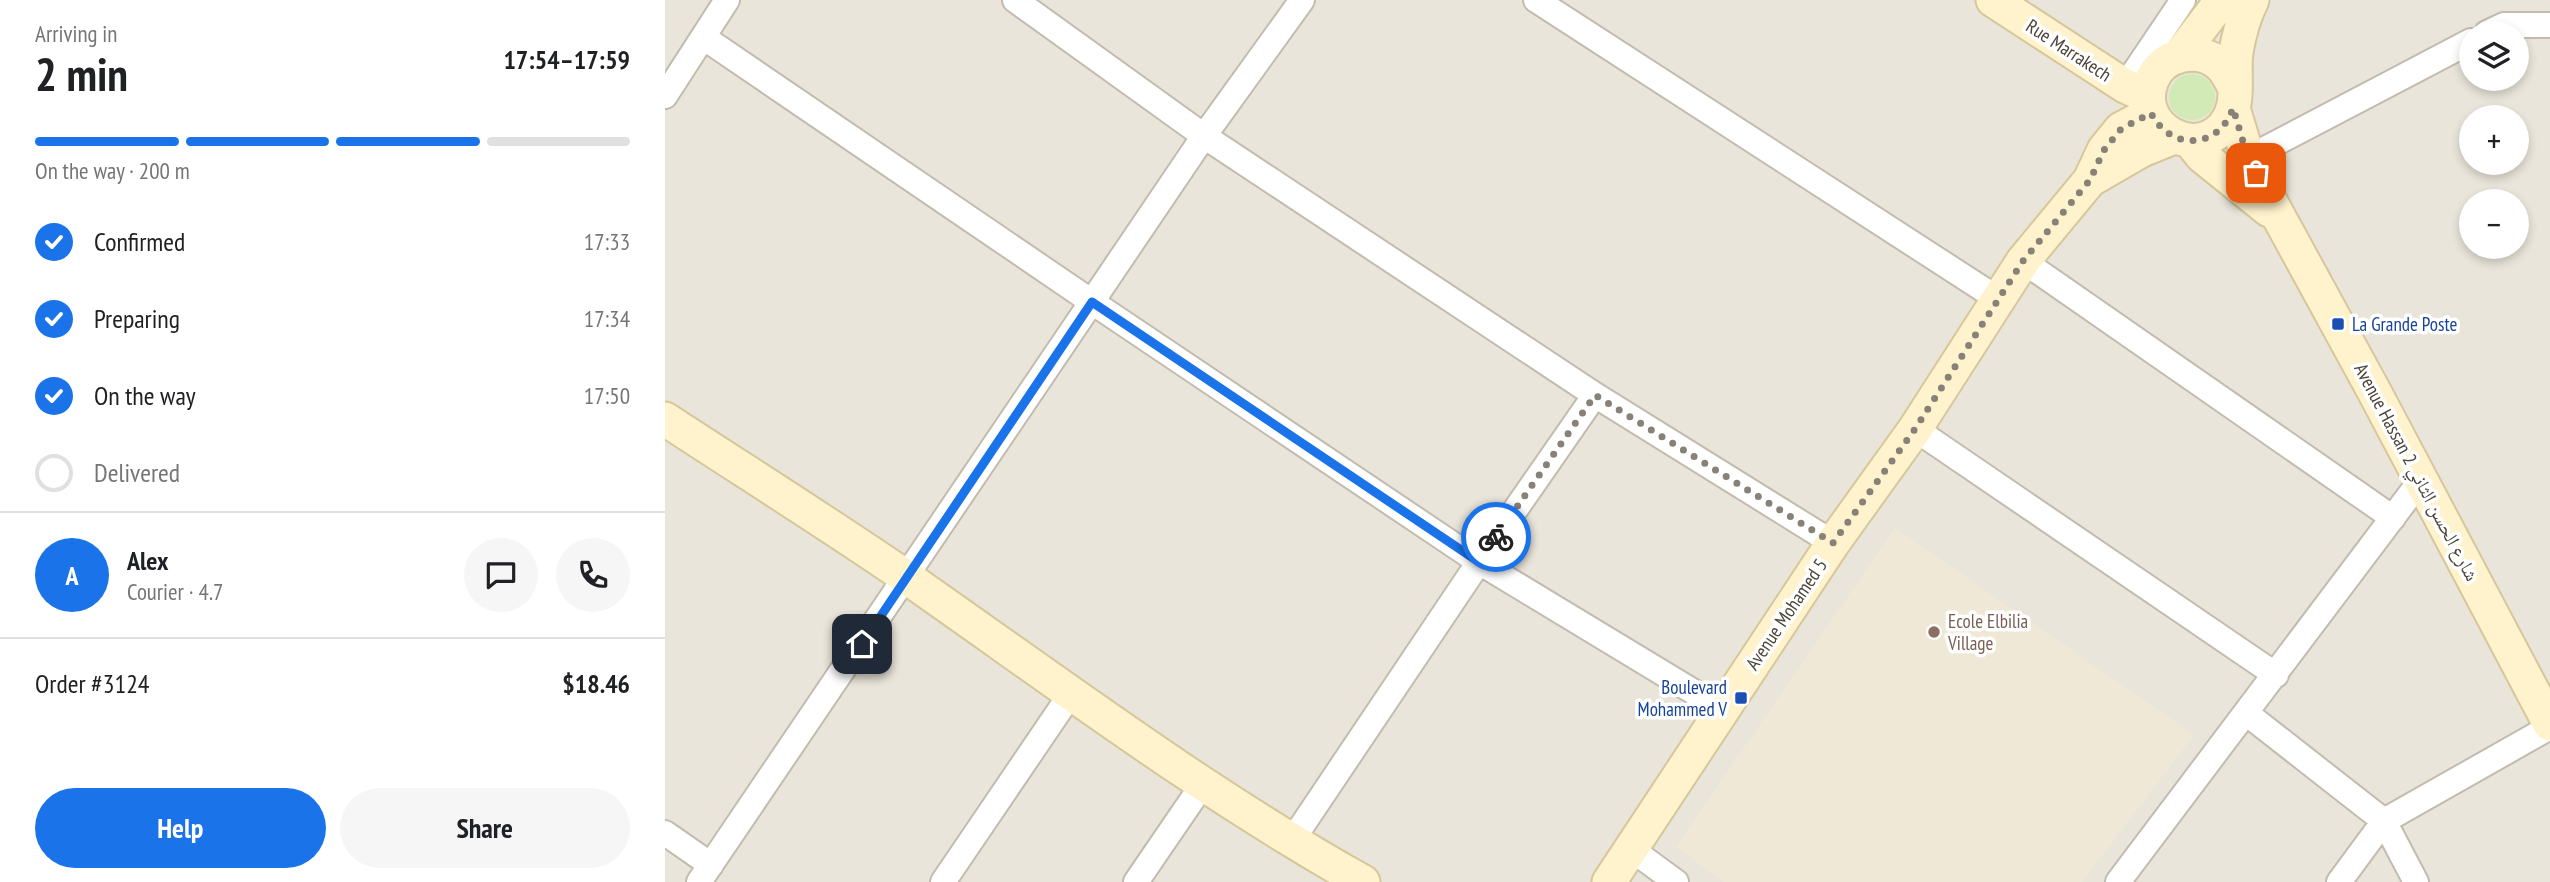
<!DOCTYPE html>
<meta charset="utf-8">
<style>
body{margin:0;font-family:"PT Sans Narrow","Noto Naskh Arabic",sans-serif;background:#f6f6f6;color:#202124;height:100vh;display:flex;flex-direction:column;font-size:26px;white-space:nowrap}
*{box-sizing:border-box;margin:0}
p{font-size:23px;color:#757577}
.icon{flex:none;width:38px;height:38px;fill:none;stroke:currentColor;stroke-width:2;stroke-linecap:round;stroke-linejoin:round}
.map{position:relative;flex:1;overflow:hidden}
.panel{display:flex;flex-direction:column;background:#fff;width:665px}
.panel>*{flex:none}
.tools{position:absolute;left:1794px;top:21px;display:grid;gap:14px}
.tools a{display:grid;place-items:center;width:70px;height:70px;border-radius:50%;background:#fff;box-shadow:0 4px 10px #0003;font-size:35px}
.pin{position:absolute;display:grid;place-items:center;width:60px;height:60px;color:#fff;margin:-30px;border-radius:14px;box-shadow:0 4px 10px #0006}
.courier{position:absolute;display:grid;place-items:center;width:70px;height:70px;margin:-35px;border:5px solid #1a73e8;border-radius:50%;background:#fff;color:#222;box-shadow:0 2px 9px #0007}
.summary em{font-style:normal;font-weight:700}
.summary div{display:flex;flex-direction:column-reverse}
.summary{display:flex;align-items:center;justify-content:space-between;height:119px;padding:0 35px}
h1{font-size:46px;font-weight:700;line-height:52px}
.bar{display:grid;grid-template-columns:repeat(4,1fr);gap:10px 7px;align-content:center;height:84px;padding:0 35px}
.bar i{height:9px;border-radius:5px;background:#e0e0e0}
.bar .on{background:#1a73e8}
.bar p{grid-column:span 4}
.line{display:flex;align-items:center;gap:18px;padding:0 35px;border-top:2px solid #e0e0e0}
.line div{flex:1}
.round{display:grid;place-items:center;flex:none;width:74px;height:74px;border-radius:37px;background:#f6f6f6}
ol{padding:0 35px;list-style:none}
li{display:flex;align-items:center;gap:21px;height:77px}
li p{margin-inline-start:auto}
li .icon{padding:7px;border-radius:50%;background:#1a73e8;color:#fff;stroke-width:4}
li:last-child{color:#757577}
li i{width:38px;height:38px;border:4px solid #e0e0e0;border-radius:50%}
.button{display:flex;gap:14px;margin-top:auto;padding:14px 35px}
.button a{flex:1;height:80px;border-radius:42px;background:#1a73e8;color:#fff;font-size:28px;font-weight:700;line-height:80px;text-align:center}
.button a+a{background:#f6f6f6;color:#202124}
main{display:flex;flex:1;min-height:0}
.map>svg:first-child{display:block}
</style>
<main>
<section class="panel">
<div class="summary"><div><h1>2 min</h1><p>Arriving in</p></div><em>17:54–17:59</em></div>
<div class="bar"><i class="on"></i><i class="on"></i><i class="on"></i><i></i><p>On the way · 200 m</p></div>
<ol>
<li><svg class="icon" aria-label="check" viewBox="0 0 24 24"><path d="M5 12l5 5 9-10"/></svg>Confirmed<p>17:33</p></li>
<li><svg class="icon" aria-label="check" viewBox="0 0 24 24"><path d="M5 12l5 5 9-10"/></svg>Preparing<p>17:34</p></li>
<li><svg class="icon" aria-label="check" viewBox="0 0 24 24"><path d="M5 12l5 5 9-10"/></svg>On the way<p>17:50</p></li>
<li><i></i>Delivered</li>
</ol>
<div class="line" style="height:126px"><b class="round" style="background:#1a73e8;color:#fff">A</b><div><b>Alex</b><p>Courier · 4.7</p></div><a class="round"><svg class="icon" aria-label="chat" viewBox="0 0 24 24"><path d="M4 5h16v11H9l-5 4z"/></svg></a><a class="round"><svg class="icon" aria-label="phone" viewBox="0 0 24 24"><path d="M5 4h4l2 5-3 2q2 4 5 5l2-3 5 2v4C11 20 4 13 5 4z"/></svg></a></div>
<div class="line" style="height:91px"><div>Order #3124</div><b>$18.46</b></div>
<div class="button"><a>Help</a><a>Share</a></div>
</section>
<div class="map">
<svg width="1885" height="882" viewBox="0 0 1885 882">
<rect width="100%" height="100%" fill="#f6f3ec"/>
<!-- residential -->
<path fill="#eae5da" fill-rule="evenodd" d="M 0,0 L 1885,0 L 1885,882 L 0,882 ZM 1806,33 L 1852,33 L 1852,79 L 1806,79 ZM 1806,117 L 1852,117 L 1852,163 L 1806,163 ZM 1806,201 L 1852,201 L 1852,247 L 1806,247 Z"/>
<!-- education -->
<path fill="#efe8d6" d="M 1230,528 L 1529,735 L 1417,882 L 1059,882 L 1011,847 Z"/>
<!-- green -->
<path fill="#d2eab5" d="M1504 97a23 23 0 1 1 46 0a23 23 0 1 1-46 0Z"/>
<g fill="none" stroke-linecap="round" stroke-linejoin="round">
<defs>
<path id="street" d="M 350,0 L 539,136 L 930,395 L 1168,543
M 871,0 L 1333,299
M 1822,33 L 1839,25 L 1885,25
M 38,37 L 427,302 L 814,562 L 1057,709
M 1460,86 L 1518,0
M 0,96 L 62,0
M 1583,158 L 1806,41
M 1358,261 L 1728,518
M 1250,429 L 1611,675
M 1581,713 L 1719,821 L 1751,882
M 0,833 L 46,865
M 626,842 L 814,562 L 930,395
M 966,849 L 1011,882
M 34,882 L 539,136 L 637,0
M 278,882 L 405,695
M 471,882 L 538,784
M 1453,882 L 1756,480
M 1674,882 L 1719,821 L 1885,727"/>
<path id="secondary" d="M 1328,0 L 1460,86 L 1483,96
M 1515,55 L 1557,0
M 1569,87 C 1565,78 1561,70 1554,64 C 1533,46 1497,54 1487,80 C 1467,128 1536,165 1563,120 C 1575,101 1568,73 1571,52 C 1574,34 1579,16 1587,0
M 1568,108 L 1583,158 L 1598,188 L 1710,393 L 1885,724
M 1525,141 L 1537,156 L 1604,210
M 1425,180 L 1477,150 L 1509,137
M 0,419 C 81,472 164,524 244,579 C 393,683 539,793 698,882
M 944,882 L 1168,543 L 1250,429 L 1358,261 L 1425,180 L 1439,150 L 1456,129 L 1486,113"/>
</defs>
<!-- street casing -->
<use href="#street" stroke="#c2bbae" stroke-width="28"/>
<!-- secondary casing -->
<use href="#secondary" stroke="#d6c79b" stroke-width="37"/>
<!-- street -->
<use href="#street" stroke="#fff" stroke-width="24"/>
<!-- secondary -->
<use href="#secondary" stroke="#fff3cd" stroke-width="33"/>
</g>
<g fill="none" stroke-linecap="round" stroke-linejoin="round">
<!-- done -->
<path stroke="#878178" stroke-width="7" stroke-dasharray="0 12.6" d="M 831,537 L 930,395 L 1168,543 L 1250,429 L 1358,261 L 1425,180 L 1439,150 L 1456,129 L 1486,113 C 1506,152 1554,149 1568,108 L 1583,158 L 1591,173"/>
<!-- route -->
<path stroke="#1a73e8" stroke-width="9" d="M 197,644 L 427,302 L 814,562 L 831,537"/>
</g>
<!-- markers -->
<g fill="#1a4fb4" stroke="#fff" stroke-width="2.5">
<rect x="1666" y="317" width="14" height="14" rx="3.5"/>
<rect x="1069" y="691" width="14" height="14" rx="3.5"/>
</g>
<circle fill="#8d6e63" stroke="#fff" stroke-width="2.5" cx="1269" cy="632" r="7"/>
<g text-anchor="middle" stroke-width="7" stroke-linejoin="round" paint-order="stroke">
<!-- street labels -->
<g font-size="19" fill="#4b4439" stroke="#fff">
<text transform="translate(1404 50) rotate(33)" y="7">Rue Marrakech</text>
<text transform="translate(1752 472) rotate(62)" y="7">Avenue Hassan 2 شارع الحسن الثاني</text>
<text transform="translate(1121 614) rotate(-56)" y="7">Avenue Mohamed 5</text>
</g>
<!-- transit labels -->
<g font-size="19" fill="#164399" stroke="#fff" text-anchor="start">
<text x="1687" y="331">La Grande Poste</text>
<text x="1062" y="694" text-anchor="end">Boulevard<tspan x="1062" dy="22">Mohammed V</tspan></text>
</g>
<!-- education labels -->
<g font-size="19" fill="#785e54" stroke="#fff" text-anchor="start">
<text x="1283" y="628">Ecole Elbilia<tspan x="1283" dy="22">Village</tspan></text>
</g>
</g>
</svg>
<div class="tools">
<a><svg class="icon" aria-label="layers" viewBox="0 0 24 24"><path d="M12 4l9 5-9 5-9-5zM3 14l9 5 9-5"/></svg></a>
<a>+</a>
<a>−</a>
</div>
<div class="pin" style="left:1591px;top:173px;background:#ea580c"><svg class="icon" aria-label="bag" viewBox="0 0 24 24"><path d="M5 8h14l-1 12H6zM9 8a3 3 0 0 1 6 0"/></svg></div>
<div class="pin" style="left:197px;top:644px;background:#1f2937"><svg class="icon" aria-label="home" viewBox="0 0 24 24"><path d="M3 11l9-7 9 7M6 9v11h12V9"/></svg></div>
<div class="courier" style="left:831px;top:537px"><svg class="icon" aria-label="bike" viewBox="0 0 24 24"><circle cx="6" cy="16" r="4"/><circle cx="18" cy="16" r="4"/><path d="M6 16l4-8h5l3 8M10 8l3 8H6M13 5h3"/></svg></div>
</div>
</main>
